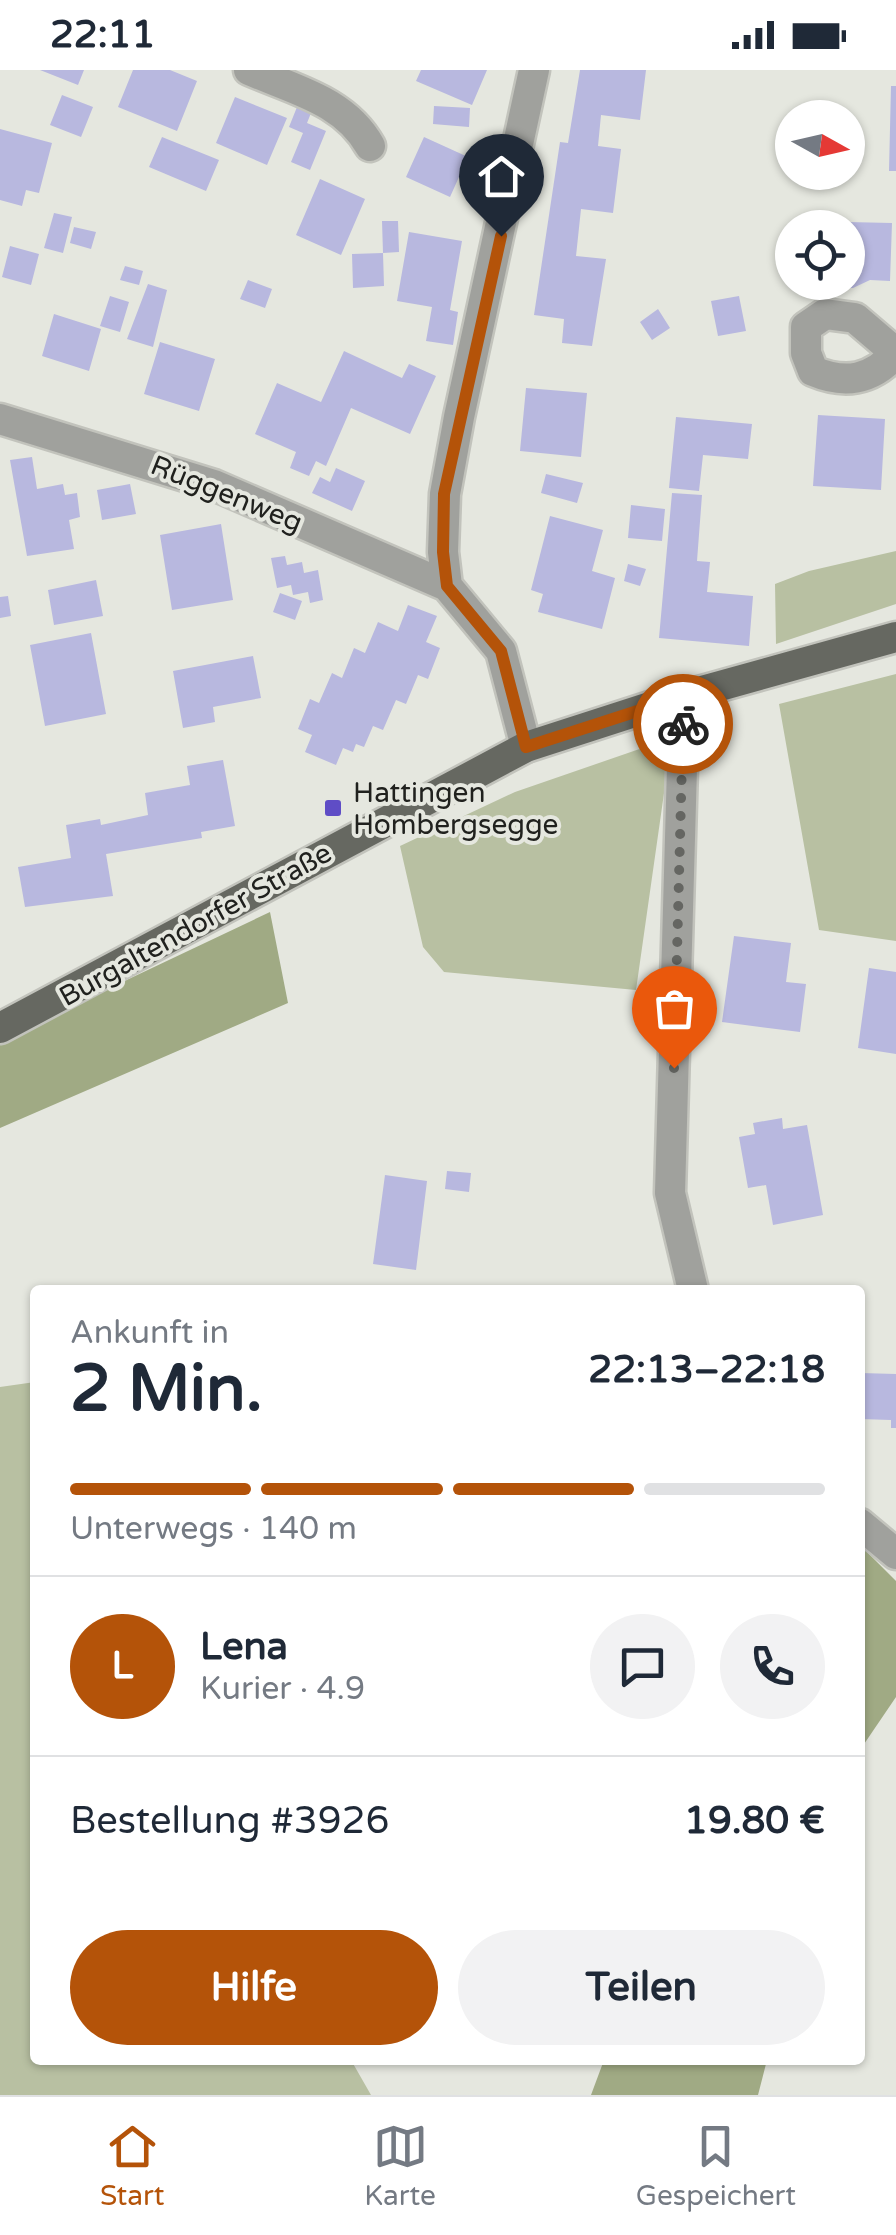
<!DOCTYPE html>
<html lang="de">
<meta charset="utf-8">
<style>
body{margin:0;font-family:"Varela Round",sans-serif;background:#f2f2f3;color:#1f2937;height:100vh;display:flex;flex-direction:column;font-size:38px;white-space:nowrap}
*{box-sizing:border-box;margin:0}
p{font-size:32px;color:#747a83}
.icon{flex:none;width:55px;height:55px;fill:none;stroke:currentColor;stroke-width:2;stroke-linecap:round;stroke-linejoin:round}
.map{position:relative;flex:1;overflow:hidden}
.sheet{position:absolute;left:30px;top:1215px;width:835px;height:780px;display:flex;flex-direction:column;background:#fff;border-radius:10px;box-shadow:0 2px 8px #0004}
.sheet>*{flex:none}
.needle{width:65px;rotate:98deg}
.tools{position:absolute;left:775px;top:30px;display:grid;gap:20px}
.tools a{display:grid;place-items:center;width:90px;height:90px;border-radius:50%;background:#fff;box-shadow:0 2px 8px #0004;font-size:50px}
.pin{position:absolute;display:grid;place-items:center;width:85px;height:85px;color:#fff;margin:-102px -42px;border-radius:50% 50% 50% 0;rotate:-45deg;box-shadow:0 0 10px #0007}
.pin .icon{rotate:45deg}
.courier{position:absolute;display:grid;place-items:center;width:100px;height:100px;margin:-50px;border:8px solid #b45309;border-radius:50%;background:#fff;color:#222;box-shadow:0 2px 12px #0007}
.summary em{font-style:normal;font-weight:700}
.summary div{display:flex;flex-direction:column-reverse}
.summary{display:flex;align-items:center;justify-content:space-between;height:170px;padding:0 40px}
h1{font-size:65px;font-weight:700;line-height:75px}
.bar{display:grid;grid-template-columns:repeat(4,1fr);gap:15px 10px;align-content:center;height:120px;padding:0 40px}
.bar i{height:12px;border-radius:8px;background:#e0e1e3}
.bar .active{background:#b45309}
.bar p{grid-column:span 4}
.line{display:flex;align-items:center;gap:25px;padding:0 40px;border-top:2px solid #e0e1e3}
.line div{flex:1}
.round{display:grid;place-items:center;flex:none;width:105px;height:105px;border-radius:52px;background:#f2f2f3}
.action{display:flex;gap:20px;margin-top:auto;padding:20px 40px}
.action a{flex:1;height:115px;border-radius:60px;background:#b45309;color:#fff;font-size:40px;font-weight:700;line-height:115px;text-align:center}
.action a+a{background:#f2f2f3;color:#1f2937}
.status{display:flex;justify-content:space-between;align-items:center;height:70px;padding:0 50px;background:#fff;direction:ltr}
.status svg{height:28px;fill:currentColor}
.dock{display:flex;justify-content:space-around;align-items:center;height:140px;border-top:2px solid #e0e1e3;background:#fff;font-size:28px;color:#747a83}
.dock a{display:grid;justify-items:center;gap:5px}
.dock .active{color:#b45309}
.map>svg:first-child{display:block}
</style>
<div class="status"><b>22:11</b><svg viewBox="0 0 49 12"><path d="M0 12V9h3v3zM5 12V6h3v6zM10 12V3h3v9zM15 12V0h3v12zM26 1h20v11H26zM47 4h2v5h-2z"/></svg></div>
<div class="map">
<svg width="896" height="2025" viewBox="0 0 896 2025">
<rect width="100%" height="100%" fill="#e5e7df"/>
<!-- green -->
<path fill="#b8c0a2" d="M 896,481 L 896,534 L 776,574 L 775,514 L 809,501 Z
M 896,604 L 896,871 L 819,860 L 779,634 Z
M 654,674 L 668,695 L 636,920 L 444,902 L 423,877 L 400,776 L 515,722 Z
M 35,1312 L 35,1990 L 351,1990 L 371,2025 L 0,2025 L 0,1317 Z"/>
<!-- forest -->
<path fill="#a0aa84" d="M 270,842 L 288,933 L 0,1058 L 0,970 Z
M 860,1475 L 896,1511 L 896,1627 L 860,1680 Z
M 604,1990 L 767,1990 L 758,2025 L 591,2025 Z"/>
<!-- building -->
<path fill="#b8b8df" d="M 40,0 L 84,0 L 78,15 Z
M 133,0 L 170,0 L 197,11 L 177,61 L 118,37 Z
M 421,0 L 487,0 L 472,35 L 416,11 Z
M 580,0 L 646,0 L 640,50 L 601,45 L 598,76 L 621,79 L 613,143 L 581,139 L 576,186 L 606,189 L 592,276 L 562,273 L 564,249 L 534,245 L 560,72 L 568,73 Z
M 891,16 L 896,16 L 896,101 L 889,101 Z
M 62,25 L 93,37 L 81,67 L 50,55 Z
M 235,27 L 287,48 L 267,95 L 216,73 Z
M 299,32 L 313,38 L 307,53 L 326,61 L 310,100 L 291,92 L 303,63 L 289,57 Z
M 434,36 L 470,38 L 469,57 L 433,54 Z
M 0,59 L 52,73 L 39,123 L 26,120 L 22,136 L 0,130 Z
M 162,67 L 219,90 L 206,121 L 149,97 Z
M 424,67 L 468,87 L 450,127 L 406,107 Z
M 320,109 L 365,129 L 341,185 L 296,165 Z
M 54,143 L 72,147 L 63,183 L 44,178 Z
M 382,151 L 398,151 L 399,182 L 383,183 Z
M 803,151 L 892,153 L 890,211 L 870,210 L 853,218 L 836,218 L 828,212 L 848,212 L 848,158 L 803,158 Z
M 74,157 L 96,162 L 91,179 L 70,173 Z
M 409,162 L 462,171 L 450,240 L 458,242 L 453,275 L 426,271 L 432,237 L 397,231 Z
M 10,176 L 39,184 L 31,215 L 2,207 Z
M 383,183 L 384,216 L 353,218 L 352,184 Z
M 125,196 L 143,201 L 139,215 L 120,210 Z
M 248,210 L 272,219 L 265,238 L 240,229 Z
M 148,214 L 167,220 L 153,277 L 127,269 Z
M 110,226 L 129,232 L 120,262 L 100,256 Z
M 739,226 L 746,261 L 718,266 L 711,231 Z
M 658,239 L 670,258 L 652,270 L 640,252 Z
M 54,244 L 101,259 L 89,301 L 42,286 Z
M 160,272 L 215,289 L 199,341 L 144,324 Z
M 344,281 L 402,308 L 409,294 L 436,306 L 410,364 L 351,338 L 326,396 L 316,391 L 309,406 L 290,398 L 296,382 L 255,364 L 277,313 L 321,332 Z
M 526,318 L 587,323 L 581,387 L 520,381 Z
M 818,345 L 885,349 L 881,420 L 813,416 Z
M 676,347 L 752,354 L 748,389 L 703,385 L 699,421 L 669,418 Z
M 32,387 L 37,419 L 63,414 L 65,425 L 77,423 L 80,447 L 69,450 L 74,479 L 27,486 L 10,390 Z
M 336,398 L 365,411 L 352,441 L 312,423 L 320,407 L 330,412 Z
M 546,404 L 583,413 L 577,433 L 541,423 Z
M 130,414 L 136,444 L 102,450 L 97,420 Z
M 672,423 L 702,425 L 697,491 L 710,492 L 707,522 L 753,526 L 749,576 L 659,568 Z
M 631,435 L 665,439 L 662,471 L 628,468 Z
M 550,446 L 603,460 L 592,501 L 615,508 L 602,559 L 538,542 L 543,524 L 531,520 Z
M 221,454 L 233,530 L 172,540 L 160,465 Z
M 285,486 L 287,495 L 302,492 L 304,503 L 318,500 L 323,530 L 310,533 L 308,522 L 293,525 L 291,515 L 277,518 L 271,488 Z
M 628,494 L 646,499 L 640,516 L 624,511 Z
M 96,510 L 103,546 L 54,555 L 48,520 Z
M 280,523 L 302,531 L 295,550 L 273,542 Z
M 8,526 L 11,546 L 0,548 L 0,527 Z
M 408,535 L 437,546 L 426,572 L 440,578 L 428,609 L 418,605 L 406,634 L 396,630 L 383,660 L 373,656 L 364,677 L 356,674 L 353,682 L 343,678 L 336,695 L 305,682 L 312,665 L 298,659 L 310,629 L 319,633 L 332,603 L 342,608 L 354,578 L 365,583 L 378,552 L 398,561 Z
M 91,563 L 106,644 L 45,656 L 30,575 Z
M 253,586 L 261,628 L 213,637 L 215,652 L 183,658 L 173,601 Z
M 223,690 L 235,756 L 201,762 L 202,768 L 106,784 L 113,826 L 25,837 L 18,797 L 71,788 L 66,755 L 100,749 L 101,755 L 148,745 L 145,723 L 190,715 L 187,696 Z
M 734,866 L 791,873 L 786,912 L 806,914 L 800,962 L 722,952 Z
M 869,898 L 896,902 L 896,984 L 858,978 Z
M 782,1048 L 783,1059 L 807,1055 L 823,1145 L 773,1155 L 766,1115 L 748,1118 L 739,1067 L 755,1064 L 753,1053 Z
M 447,1101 L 471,1103 L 469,1122 L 445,1119 Z
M 385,1105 L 427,1111 L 416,1200 L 373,1194 Z
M 860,1303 L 896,1304 L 896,1358 L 891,1358 L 891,1350 L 860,1349 Z"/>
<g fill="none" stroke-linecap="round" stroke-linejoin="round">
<defs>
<path id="minor" d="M 249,0 C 295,20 345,31 370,76
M 825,244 L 855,248 L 896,283 C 872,310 846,315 813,301 L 806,283 L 806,257 Z
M 0,349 L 214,415 L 447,516
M 684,626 L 670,1123 L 693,1220
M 526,677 L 501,581 L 447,516 L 443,482 L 445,424 L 459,347 L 534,0
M 860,1454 L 896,1484"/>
<path id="major" d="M 0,958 L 526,677 L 684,626 L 896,567"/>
</defs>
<!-- minor casing -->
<use href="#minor" stroke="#c2c3bc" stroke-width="35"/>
<!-- major casing -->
<use href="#major" stroke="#c2c3bc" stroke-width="35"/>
<!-- minor -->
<use href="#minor" stroke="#a0a19d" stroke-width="30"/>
<!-- major -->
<use href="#major" stroke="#666861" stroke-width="30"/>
</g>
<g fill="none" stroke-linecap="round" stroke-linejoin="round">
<!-- done -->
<path stroke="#656662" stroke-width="10" stroke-dasharray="0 18" d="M 674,998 L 683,654"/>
<!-- route -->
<path stroke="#b45309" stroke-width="12" d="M 501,166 L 444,424 L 443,482 L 447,516 L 501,581 L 526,677 L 684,626 L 683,654"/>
</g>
<!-- markers -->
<rect fill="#5f4dc6" stroke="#e5e7df" stroke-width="4" x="323" y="728" width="20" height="20" rx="5"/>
<g text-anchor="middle" stroke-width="8" stroke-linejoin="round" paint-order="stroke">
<!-- street labels -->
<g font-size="28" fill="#20211e" stroke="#e5e7df">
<text transform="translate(227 423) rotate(22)" y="10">Rüggenweg</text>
<text transform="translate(195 854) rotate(-29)" y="10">Burgaltendorfer Straße</text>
</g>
<!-- poi labels -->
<g font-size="28" fill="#20211e" stroke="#e5e7df" text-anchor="start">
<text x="353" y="732">Hattingen<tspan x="353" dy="32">Hombergsegge</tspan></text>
</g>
</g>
</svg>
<div class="tools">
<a><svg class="needle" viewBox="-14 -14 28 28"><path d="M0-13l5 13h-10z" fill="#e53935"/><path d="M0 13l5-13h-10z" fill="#747a83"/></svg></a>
<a><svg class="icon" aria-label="locate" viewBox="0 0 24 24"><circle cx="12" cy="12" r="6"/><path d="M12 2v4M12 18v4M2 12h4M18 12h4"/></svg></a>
</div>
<div class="pin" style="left:674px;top:998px;background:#ea580c"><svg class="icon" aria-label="bag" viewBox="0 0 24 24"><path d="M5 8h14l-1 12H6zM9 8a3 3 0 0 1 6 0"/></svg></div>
<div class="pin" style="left:501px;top:166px;background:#1f2937"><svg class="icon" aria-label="home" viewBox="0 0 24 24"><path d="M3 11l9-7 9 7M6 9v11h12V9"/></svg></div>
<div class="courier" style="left:683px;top:654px"><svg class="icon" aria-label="bike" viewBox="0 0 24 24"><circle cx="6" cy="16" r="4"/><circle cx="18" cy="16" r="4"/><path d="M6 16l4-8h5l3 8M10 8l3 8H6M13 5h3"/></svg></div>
<section class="sheet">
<div class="summary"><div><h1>2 Min.</h1><p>Ankunft in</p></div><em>22:13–22:18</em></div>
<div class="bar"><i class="active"></i><i class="active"></i><i class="active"></i><i></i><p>Unterwegs · 140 m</p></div>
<div class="line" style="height:180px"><b class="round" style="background:#b45309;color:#fff">L</b><div><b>Lena</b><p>Kurier · 4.9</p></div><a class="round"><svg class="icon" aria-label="chat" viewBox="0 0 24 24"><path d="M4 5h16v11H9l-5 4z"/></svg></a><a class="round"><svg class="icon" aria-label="phone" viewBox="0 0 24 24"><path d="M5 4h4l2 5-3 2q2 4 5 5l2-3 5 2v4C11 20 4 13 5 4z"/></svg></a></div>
<div class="line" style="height:130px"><div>Bestellung #3926</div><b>19.80 €</b></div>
<div class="action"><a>Hilfe</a><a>Teilen</a></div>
</section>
</div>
<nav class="dock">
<a class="active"><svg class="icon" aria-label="home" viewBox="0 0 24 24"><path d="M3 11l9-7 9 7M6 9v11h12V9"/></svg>Start</a>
<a><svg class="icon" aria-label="map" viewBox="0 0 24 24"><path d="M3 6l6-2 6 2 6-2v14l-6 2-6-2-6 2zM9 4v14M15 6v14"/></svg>Karte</a>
<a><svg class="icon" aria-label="saved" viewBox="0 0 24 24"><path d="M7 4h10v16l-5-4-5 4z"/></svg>Gespeichert</a>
</nav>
